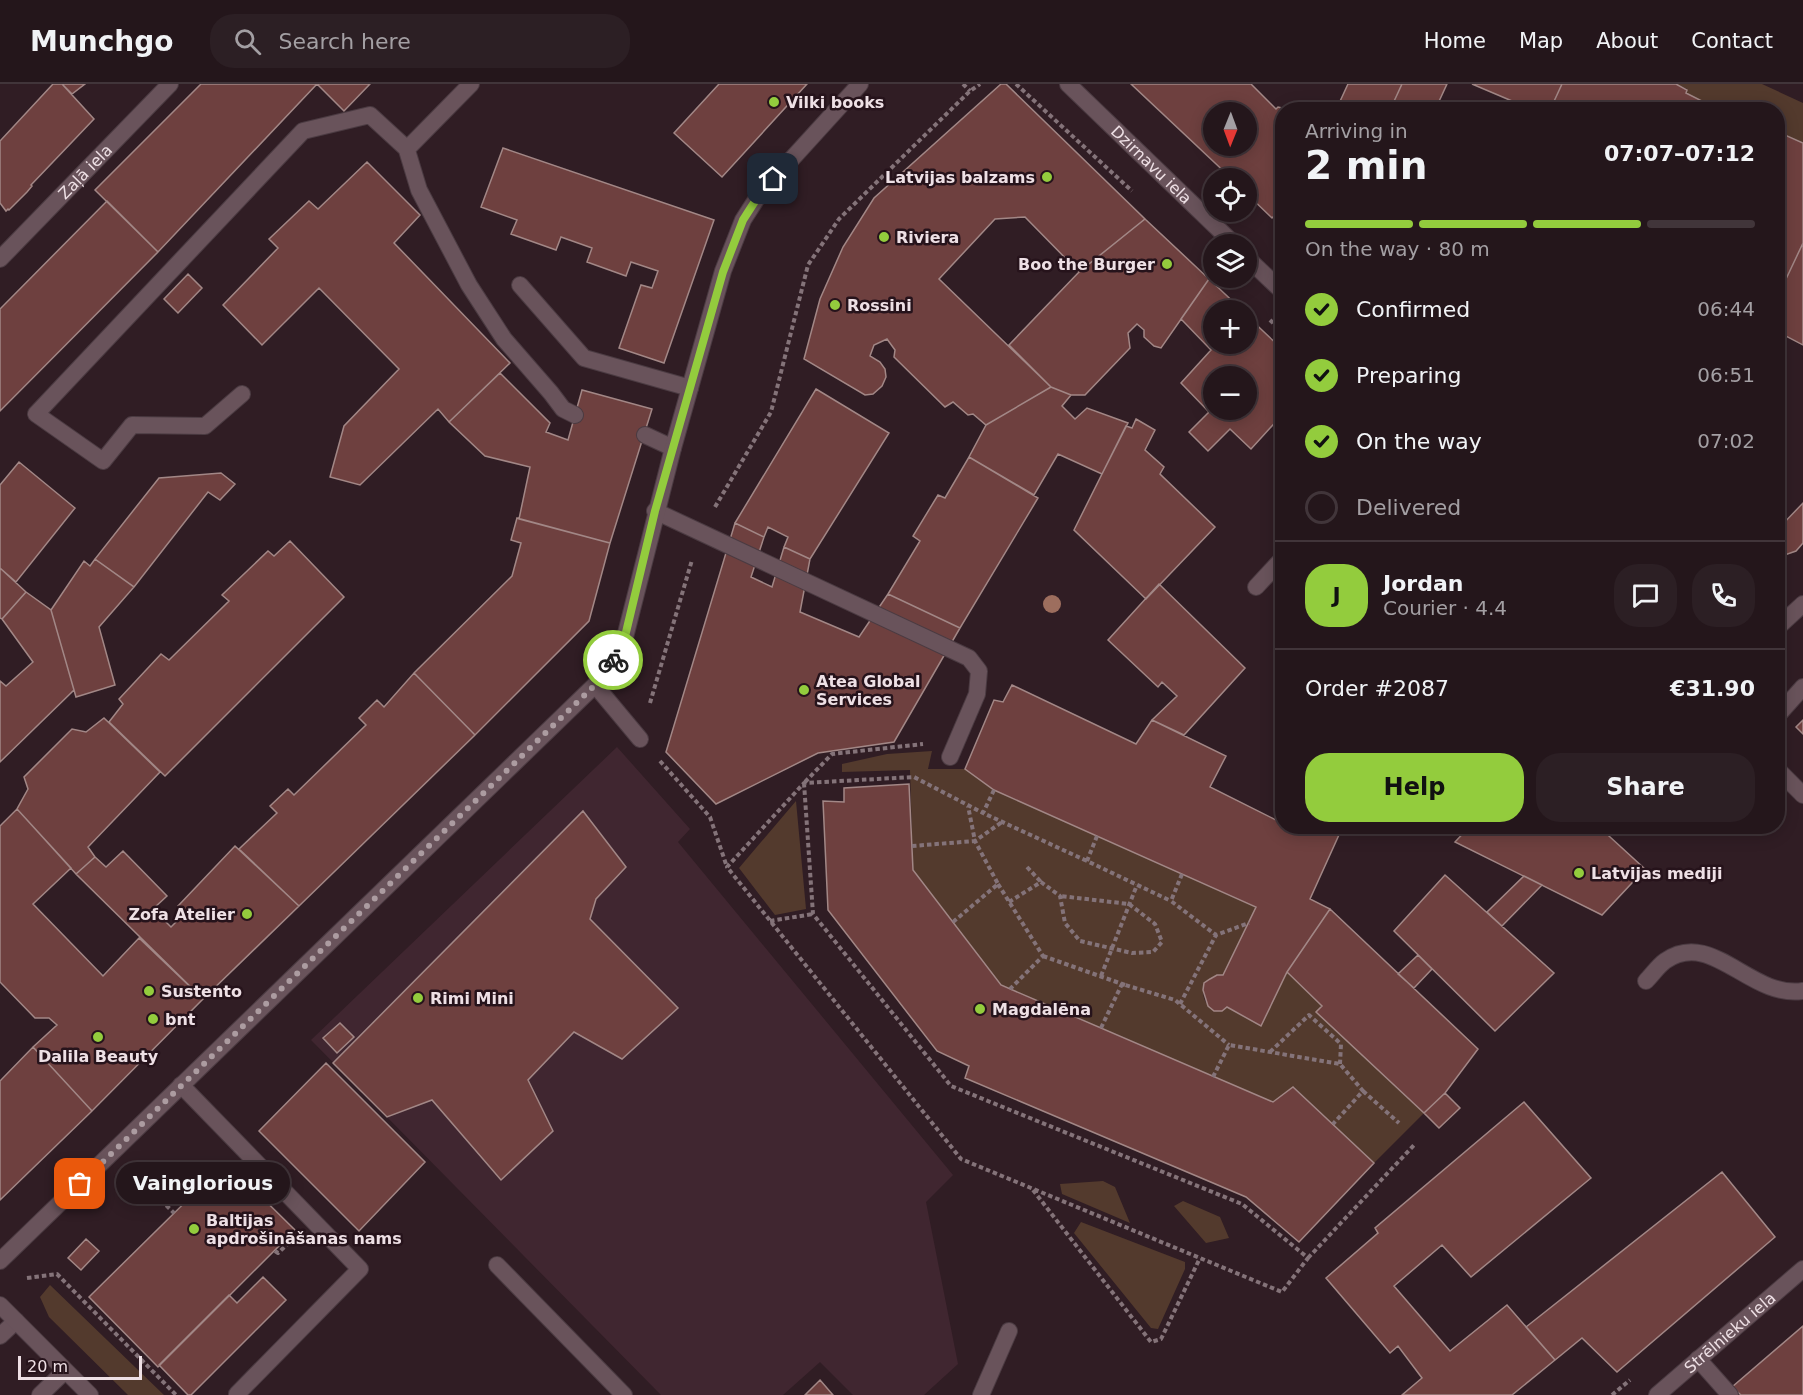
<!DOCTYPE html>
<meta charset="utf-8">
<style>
body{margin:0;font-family:"DejaVu Sans",sans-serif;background:#2c1f24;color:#f1f3f6;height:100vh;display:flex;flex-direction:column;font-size:22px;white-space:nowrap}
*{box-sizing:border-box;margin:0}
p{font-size:20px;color:#a39fa3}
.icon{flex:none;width:33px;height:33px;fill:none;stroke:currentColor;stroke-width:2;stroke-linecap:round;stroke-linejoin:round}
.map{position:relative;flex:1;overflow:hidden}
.panel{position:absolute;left:1275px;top:18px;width:510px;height:732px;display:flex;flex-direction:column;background:#24161b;border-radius:24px;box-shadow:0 3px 15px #0003,0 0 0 2px #41353a}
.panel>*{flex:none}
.needle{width:39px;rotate:181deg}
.buttons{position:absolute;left:1203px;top:18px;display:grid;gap:12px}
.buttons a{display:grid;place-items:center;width:54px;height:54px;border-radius:50%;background:#24161b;box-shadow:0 3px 15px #0003,0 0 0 2px #41353a;font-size:30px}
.scale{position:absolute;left:18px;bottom:15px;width:124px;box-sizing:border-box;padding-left:6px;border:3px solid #eee0e5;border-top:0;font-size:16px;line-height:21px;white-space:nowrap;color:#eee0e5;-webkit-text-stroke:4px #26131b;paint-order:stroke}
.pin{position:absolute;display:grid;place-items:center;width:51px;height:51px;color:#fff;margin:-26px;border-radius:12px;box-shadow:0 3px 9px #0006}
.courier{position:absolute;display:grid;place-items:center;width:60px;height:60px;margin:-30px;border:4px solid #93cc3d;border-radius:50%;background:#fff;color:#222;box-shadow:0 2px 8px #0007}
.bubble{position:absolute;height:42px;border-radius:21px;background:#24161b;box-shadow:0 3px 15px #0003,0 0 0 2px #41353a;font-size:20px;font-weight:600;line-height:42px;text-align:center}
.overview em{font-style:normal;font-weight:600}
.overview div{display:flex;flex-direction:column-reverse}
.overview{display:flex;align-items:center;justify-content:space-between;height:102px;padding:0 30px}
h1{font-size:39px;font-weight:600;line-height:45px}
.bar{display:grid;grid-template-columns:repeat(4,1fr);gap:9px 6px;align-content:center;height:72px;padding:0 30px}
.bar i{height:8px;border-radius:4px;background:#41353a}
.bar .selected{background:#93cc3d}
.bar p{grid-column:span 4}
.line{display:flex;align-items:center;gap:15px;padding:0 30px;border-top:2px solid #41353a}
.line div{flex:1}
.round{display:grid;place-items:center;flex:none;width:63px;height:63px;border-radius:24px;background:#2c1f24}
ol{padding:0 30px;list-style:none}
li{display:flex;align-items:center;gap:18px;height:66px}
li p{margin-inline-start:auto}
li .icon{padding:6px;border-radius:50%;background:#93cc3d;color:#111;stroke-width:4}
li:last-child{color:#a39fa3}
li i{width:33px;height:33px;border:3px solid #41353a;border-radius:50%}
.cta{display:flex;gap:12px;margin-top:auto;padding:12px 30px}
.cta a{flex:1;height:69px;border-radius:24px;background:#93cc3d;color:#111;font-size:24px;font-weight:600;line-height:69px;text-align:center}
.cta a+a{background:#2c1f24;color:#f1f3f6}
header{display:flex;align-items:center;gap:36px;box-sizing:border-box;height:84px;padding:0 30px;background:#24161b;border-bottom:2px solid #41353a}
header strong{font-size:28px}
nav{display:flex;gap:33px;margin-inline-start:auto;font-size:21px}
.search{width:420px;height:54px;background:#2c1f24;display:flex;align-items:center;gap:15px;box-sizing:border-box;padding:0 21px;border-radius:24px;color:#a39fa3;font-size:22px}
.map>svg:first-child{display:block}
</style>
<header>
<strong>Munchgo</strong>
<div class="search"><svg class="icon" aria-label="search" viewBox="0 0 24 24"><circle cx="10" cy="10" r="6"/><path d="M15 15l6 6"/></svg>Search here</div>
<nav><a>Home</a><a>Map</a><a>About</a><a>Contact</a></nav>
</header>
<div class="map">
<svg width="1803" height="1311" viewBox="0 0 1803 1311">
<rect width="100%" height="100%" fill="#301d24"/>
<!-- built -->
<path fill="#402630" d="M 617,663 L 690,745 L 678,758 L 953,1091 L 926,1118 L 958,1280 L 924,1311 L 853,1311 L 820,1278 L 783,1311 L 661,1311 L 311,956 Z"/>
<!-- green -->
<path fill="#533a2d" d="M 1676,0 L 1762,0 L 1803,19 L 1803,59 L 1778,48 L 1778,26 L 1726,25 L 1712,19 L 1710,21 L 1686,9 L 1687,5 Z
M 932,667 L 928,685 L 965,685 L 994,706 L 1256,823 L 1223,891 L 1217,891 L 1204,899 C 1201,912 1205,920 1214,927 L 1222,927 L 1227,923 L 1261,942 L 1287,888 L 1322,922 L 1316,928 L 1424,1029 L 1374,1079 L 1294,1003 L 1273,1018 L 1001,901 L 913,786 L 910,686 L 842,688 L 842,680 L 887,670 Z
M 796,717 L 806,825 L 775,831 L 739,784 Z
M 1103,1097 L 1115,1103 L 1130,1139 L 1062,1110 L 1060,1100 Z
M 1183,1117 L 1220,1133 L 1229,1154 L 1206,1159 L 1174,1122 Z
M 1081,1138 L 1185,1178 L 1185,1185 L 1158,1245 L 1151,1244 L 1074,1149 Z
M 50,1201 L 164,1311 L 128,1311 L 49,1233 L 40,1213 Z"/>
<!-- building -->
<path fill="#6e403f" stroke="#a28786" stroke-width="1.5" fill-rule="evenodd" d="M 53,0 L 62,0 L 94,35 L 31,101 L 32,102 L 27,108 L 9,126 L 8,125 L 6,127 L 0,119 L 0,57 Z
M 62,0 L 85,0 L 72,10 Z
M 201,0 L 370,0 L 344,27 L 317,0 L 158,168 L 95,106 Z
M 719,0 L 807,0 L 722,93 L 674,49 Z
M 1001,0 L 1006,0 L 1145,135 L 1079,188 L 1025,133 L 995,135 L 939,195 L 1051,303 L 986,341 L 973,330 L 968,331 L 953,318 L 945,323 L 894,273 L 895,266 L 887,255 L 874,261 L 870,272 L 880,278 L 885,285 L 886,293 L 882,302 L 873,310 L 865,311 L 804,275 L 820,215 L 843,163 L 874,114 Z
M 1131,0 L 1251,0 L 1276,25 L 1278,23 L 1282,24 L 1284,26 L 1282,124 L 1272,134 L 1246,109 L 1246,94 L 1231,94 ZM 1214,28 L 1246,28 L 1246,62 L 1214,62 Z
M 1348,0 L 1402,0 L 1390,26 L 1336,26 Z
M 1402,0 L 1447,0 L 1435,26 L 1390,26 Z
M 1472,0 L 1562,0 L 1550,26 L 1508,26 L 1512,17 Z
M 1562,0 L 1676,0 L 1687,6 L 1686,9 L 1710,21 L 1708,26 L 1550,26 Z
M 1711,19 L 1726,26 L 1708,26 Z
M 1778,48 L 1803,59 L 1803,159 L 1778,212 Z
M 503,64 L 714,136 L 664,279 L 619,264 L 641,201 L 652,204 L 658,187 L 631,178 L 626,192 L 587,178 L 592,164 L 561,153 L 556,166 L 511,150 L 517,136 L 481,123 Z
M 367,78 L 420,131 L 394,159 L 510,279 L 449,338 L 438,325 L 360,401 L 330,393 L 344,342 L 399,285 L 319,204 L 262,261 L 223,221 L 278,164 L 269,155 L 309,117 L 318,125 Z
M 107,117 L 158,168 L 0,327 L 0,225 Z
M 1145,135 L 1209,195 L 1161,264 L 1154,262 L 1144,253 L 1144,246 L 1137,240 L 1128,249 L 1130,264 L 1085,311 L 1071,311 L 1051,303 L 1009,261 L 1079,188 Z
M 1803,159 L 1803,261 L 1778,248 L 1778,212 Z
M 188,190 L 202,204 L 178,229 L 164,215 Z
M 1209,195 L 1242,226 L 1214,226 L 1214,260 L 1246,260 L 1246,231 L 1282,265 L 1282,331 L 1251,365 L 1230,345 L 1208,367 L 1189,348 L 1209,328 L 1181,299 L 1211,266 L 1181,235 ZM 1214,292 L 1246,292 L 1246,326 L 1214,326 Z
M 500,289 L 550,339 L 546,348 L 568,356 L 582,306 L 652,325 L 610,459 L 519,435 L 530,383 L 485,372 L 449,338 Z
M 1051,303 L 1071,311 L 1062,322 L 1075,335 L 1087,324 L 1128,339 L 1102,390 L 1058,370 L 1034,411 L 969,373 L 986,341 Z
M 816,305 L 889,349 L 810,475 L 784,463 L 788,453 L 768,443 L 764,453 L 735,439 Z
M 1136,335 L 1155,346 L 1145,366 L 1164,383 L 1160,390 L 1215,443 L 1146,515 L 1074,446 L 1126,342 L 1132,344 Z
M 969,373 L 1038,414 L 960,544 L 888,510 L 920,457 L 913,452 L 938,411 L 945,414 Z
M 19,378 L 75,424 L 16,498 L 0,484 L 0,401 Z
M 221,389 L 235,400 L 220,416 L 208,408 L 134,503 L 95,475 L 159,394 Z
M 1803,419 L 1803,459 L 1796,467 L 1782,472 L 1778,468 L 1778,445 Z
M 517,434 L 610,459 L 589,537 L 475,651 L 414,589 L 512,492 L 521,459 L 511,456 Z
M 735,439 L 764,453 L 751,493 L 772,503 L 784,463 L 810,475 L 800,528 L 859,553 L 888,510 L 960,544 L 894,658 L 818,669 L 716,720 L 666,668 Z
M 290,457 L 344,513 L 165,692 L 109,638 L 123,620 L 119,615 L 161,570 L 169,576 L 229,517 L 222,511 L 268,467 L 274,472 Z
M 95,475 L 134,503 L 99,543 L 115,601 L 76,613 L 51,526 L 84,477 L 90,482 Z
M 0,484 L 26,508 L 2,535 L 0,534 Z
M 1159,500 L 1245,584 L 1184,651 L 1152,636 L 1177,612 L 1162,598 L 1158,603 L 1108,556 Z
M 26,508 L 51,526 L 74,606 L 0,678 L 0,597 L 6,602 L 33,578 L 2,535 Z
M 414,589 L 475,651 L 299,822 L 239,765 L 277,729 L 270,722 L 288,705 L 294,711 L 366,641 L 359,634 L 377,616 L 384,623 Z
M 1012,601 L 1136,660 L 1152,636 L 1226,672 L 1210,703 L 1282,739 L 1282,742 L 1289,742 L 1295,745 L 1297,742 L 1343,742 L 1310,815 L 1330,825 L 1287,888 L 1261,942 L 1227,923 L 1222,927 L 1214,927 L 1208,922 L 1203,906 L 1204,899 L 1210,895 L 1217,891 L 1223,891 L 1256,823 L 994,706 L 965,685 L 994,616 L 1003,618 Z
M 104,634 L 160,688 L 88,763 L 95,773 L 76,790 L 17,725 L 28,705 L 24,693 L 72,645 L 86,648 Z
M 1803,636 L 1803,650 L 1796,643 Z
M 909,700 L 913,786 L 1001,901 L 1273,1018 L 1293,1003 L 1374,1079 L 1299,1158 L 1246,1113 L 965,994 L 969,982 L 937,967 L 828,826 L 823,717 L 844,718 L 844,704 Z
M 17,725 L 71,784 L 33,820 L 103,892 L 139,854 L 203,915 L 92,1027 L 33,963 L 57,941 L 49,934 L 35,934 L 0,898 L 0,742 Z
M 583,727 L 626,783 L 596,815 L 590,835 L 678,924 L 622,975 L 574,948 L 528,996 L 553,1047 L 501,1096 L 432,1016 L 387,1033 L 333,979 Z
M 1470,742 L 1598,742 L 1645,785 L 1602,831 L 1455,758 Z
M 235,762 L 299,822 L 203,915 L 76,790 L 95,773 L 106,783 L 123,767 L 167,812 L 153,825 L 171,843 L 185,829 L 178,822 Z
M 1445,791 L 1554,889 L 1495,947 L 1394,847 Z
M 1524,792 L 1542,801 L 1502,842 L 1487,828 Z
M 1330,825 L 1478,965 L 1445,1009 L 1424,1029 L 1316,928 L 1322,922 L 1287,888 Z
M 1418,871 L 1432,885 L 1414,904 L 1398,890 Z
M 340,939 L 354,953 L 337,969 L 323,954 Z
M 33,963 L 92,1027 L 0,1116 L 0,997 Z
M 326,979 L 425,1078 L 359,1147 L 259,1047 Z
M 1445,1009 L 1460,1024 L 1439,1044 L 1424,1029 Z
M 1524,1018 L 1591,1094 L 1471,1193 L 1442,1161 L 1394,1202 L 1450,1267 L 1507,1221 L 1555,1276 L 1512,1311 L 1402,1311 L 1422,1294 L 1398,1262 L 1390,1269 L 1326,1194 L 1378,1149 L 1375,1144 Z
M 226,1078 L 295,1146 L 158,1283 L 89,1213 Z
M 1722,1088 L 1775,1153 L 1617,1288 L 1582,1254 L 1555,1276 L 1526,1243 Z
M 86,1155 L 99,1167 L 81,1186 L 68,1174 Z
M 263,1193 L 286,1216 L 191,1311 L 188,1311 L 159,1281 L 229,1211 L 237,1219 Z
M 1803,1242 L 1803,1311 L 1741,1311 L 1732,1303 Z
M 820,1296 L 833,1311 L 805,1311 Z"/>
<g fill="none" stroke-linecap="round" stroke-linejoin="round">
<defs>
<path id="service" d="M 406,63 L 419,106 L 469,201 L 504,255 L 551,309 L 563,325 L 575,331
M 520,201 L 584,274 L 690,304
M 242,310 L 205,342 L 132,341 L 103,377 L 36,330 L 303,47 L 370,31 L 407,65 L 471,0
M 645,351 L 673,364
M 655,427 L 969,574 L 979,587 L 977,610 L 950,673
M 1256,503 L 1282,475
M 1778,543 L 1803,520
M 595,601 L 640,655
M 1778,631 L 1803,603
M 1646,897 C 1652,891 1658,882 1665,877 C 1712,844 1750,915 1803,907
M 181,1001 L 360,1185 L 237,1310
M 497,1181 L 624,1311
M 0,1252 L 16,1237
M 1698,1275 L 1730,1311
M 40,1311 L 65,1287
M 981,1311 L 1009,1247"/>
<g id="minor">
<path id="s1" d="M 1068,0 L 1234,160"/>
<path d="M 1246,173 L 1282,207"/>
<path id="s2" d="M 0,175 L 170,0"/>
<path d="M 1778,686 L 1803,711"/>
<path d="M 0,1177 L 595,601 L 622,565 L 673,364 L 723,187 L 743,136 L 759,111 L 860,0"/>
<path d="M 0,1221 L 90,1311"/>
<path id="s3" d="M 1657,1311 L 1803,1185"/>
</g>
</defs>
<!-- service casing -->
<use href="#service" stroke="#4b3b42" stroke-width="18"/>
<!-- minor casing -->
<use href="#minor" stroke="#4b3b42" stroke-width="18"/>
<!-- path -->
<path stroke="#847379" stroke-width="4" stroke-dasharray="4.5 3" stroke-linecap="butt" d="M 963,0 L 970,7
M 1016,0 L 1132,107
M 1270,236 L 1282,248
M 715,423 L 771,328 L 808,181 L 839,135 L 970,7 L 980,0
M 650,619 L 692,476
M 660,677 L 710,733 L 727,783
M 805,698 L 832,670 L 923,660
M 804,699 L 813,830 L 951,1002 L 1242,1120 L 1308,1174 L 1282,1208 L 961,1075 L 727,783 L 804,699 L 914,693 L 983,729
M 994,706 L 983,729 L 1087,777
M 1097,752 L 1087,777 L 1171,817
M 912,762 L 975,757 L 968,722
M 1027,783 L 1041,798
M 1182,790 L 1171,817 L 1216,851
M 998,800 L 1043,872 L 1010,905
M 1009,818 L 1041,798 L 1060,812 L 1065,839 L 1080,857 L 1132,869 L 1153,868 L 1162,858 L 1155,840 L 1129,820 L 1060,812
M 770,837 L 813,830
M 953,838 L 998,800 L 975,757 L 1002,738
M 1043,872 L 1125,901
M 1101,892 L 1137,801
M 1180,920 L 1216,851 L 1249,839
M 1101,944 L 1122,900 L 1175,916 L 1229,961
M 1270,968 L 1309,931 L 1341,960 L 1340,980
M 1213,993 L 1229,961 L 1340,980 L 1363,1007 L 1333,1040
M 1363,1007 L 1399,1039
M 134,1090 L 174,1129
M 1033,1106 L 1151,1258 L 1161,1255 L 1200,1174
M 275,1167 L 278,1169 L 292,1156
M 1308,1174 L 1415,1060
M 27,1194 L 57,1190 L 176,1311
M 1612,1311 L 1630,1296"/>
<!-- service -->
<use href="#service" stroke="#69535b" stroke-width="16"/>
<!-- minor -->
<use href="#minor" stroke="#69535b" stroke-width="16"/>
</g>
<!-- trees -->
<circle fill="#9d6e5e" cx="1052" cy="520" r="9"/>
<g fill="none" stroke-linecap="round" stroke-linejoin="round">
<!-- done -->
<path stroke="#ac9ca1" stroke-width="6" stroke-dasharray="0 10.8" d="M 80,1100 L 595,601 L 613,576"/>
<!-- route -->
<path stroke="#93cc3d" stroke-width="8" d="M 613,576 L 622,565 L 655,427 L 723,188 L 743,136 L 759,111 L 773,95"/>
</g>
<!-- markers -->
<g fill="#93cc3d" stroke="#26131b" stroke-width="2">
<circle cx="774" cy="18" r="6"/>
<circle cx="1047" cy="93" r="6"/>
<circle cx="884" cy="153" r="6"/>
<circle cx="1167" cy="180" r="6"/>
<circle cx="835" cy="221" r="6"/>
<circle cx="804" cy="606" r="6"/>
<circle cx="1579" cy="789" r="6"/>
<circle cx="247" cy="830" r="6"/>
<circle cx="149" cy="907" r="6"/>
<circle cx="418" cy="914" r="6"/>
<circle cx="980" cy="925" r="6"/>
<circle cx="153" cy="935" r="6"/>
<circle cx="98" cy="953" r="6"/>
<circle cx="194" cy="1145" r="6"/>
</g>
<g text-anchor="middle" stroke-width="5" stroke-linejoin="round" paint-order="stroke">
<!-- poi labels -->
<g font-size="16" font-weight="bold" fill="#eee0e5" stroke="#26131b" text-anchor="start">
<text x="786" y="24">Vilki books</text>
<text x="1035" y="99" text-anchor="end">Latvijas balzams</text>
<text x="896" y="159">Riviera</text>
<text x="1155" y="186" text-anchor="end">Boo the Burger</text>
<text x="847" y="227">Rossini</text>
<text x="816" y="603">Atea Global<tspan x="816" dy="18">Services</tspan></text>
<text x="1591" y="795">Latvijas mediji</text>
<text x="235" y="836" text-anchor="end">Zofa Atelier</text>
<text x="161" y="913">Sustento</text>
<text x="430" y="920">Rimi Mini</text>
<text x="992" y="931">Magdalēna</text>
<text x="165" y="941">bnt</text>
<text x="98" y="978" text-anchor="middle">Dalila Beauty</text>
<text x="206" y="1142">Baltijas<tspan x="206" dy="18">apdrošināšanas nams</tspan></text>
</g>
<!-- street labels -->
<g font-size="16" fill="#eee0e5" stroke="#26131b">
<text dy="6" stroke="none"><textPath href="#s1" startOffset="116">Dzirnavu iela</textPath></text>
<text dy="6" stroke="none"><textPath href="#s2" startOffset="122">Zaļā iela</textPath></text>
<text dy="6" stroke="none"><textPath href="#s3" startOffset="96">Strēlnieku iela</textPath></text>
</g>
</g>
</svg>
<div class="buttons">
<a><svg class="needle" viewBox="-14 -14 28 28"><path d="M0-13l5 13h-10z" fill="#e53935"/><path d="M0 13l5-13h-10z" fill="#a39fa3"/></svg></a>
<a><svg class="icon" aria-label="locate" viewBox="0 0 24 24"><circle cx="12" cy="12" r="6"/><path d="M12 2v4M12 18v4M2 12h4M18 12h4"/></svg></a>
<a><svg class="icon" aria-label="layers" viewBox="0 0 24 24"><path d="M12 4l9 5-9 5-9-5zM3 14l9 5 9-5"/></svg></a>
<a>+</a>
<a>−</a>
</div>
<div class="scale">20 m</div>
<div class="pin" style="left:80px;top:1100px;background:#ea580c"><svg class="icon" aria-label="bag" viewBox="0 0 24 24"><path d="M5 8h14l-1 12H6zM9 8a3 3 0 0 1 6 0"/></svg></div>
<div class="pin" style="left:773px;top:95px;background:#1f2937"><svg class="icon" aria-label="home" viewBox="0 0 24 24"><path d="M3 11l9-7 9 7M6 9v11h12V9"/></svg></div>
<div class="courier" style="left:613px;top:576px"><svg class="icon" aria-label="bike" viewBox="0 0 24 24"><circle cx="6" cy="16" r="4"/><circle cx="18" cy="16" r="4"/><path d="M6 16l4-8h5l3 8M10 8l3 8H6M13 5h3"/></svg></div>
<div class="bubble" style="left:116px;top:1078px;width:174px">Vainglorious</div>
<section class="panel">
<div class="overview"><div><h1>2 min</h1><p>Arriving in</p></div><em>07:07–07:12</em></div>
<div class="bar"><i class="selected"></i><i class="selected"></i><i class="selected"></i><i></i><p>On the way · 80 m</p></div>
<ol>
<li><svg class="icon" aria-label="check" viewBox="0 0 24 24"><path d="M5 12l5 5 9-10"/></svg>Confirmed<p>06:44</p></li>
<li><svg class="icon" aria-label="check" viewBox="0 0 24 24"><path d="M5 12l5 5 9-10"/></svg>Preparing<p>06:51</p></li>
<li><svg class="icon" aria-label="check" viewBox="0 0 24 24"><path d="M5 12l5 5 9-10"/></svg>On the way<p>07:02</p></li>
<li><i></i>Delivered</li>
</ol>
<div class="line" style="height:108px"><b class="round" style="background:#93cc3d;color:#111">J</b><div><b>Jordan</b><p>Courier · 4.4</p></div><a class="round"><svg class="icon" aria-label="chat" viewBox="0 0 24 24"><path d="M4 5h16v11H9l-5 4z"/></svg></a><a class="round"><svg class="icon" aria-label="phone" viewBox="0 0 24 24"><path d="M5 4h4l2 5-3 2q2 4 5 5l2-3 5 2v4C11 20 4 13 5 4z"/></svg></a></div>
<div class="line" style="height:78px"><div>Order #2087</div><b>€31.90</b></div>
<div class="cta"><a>Help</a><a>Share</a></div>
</section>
</div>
